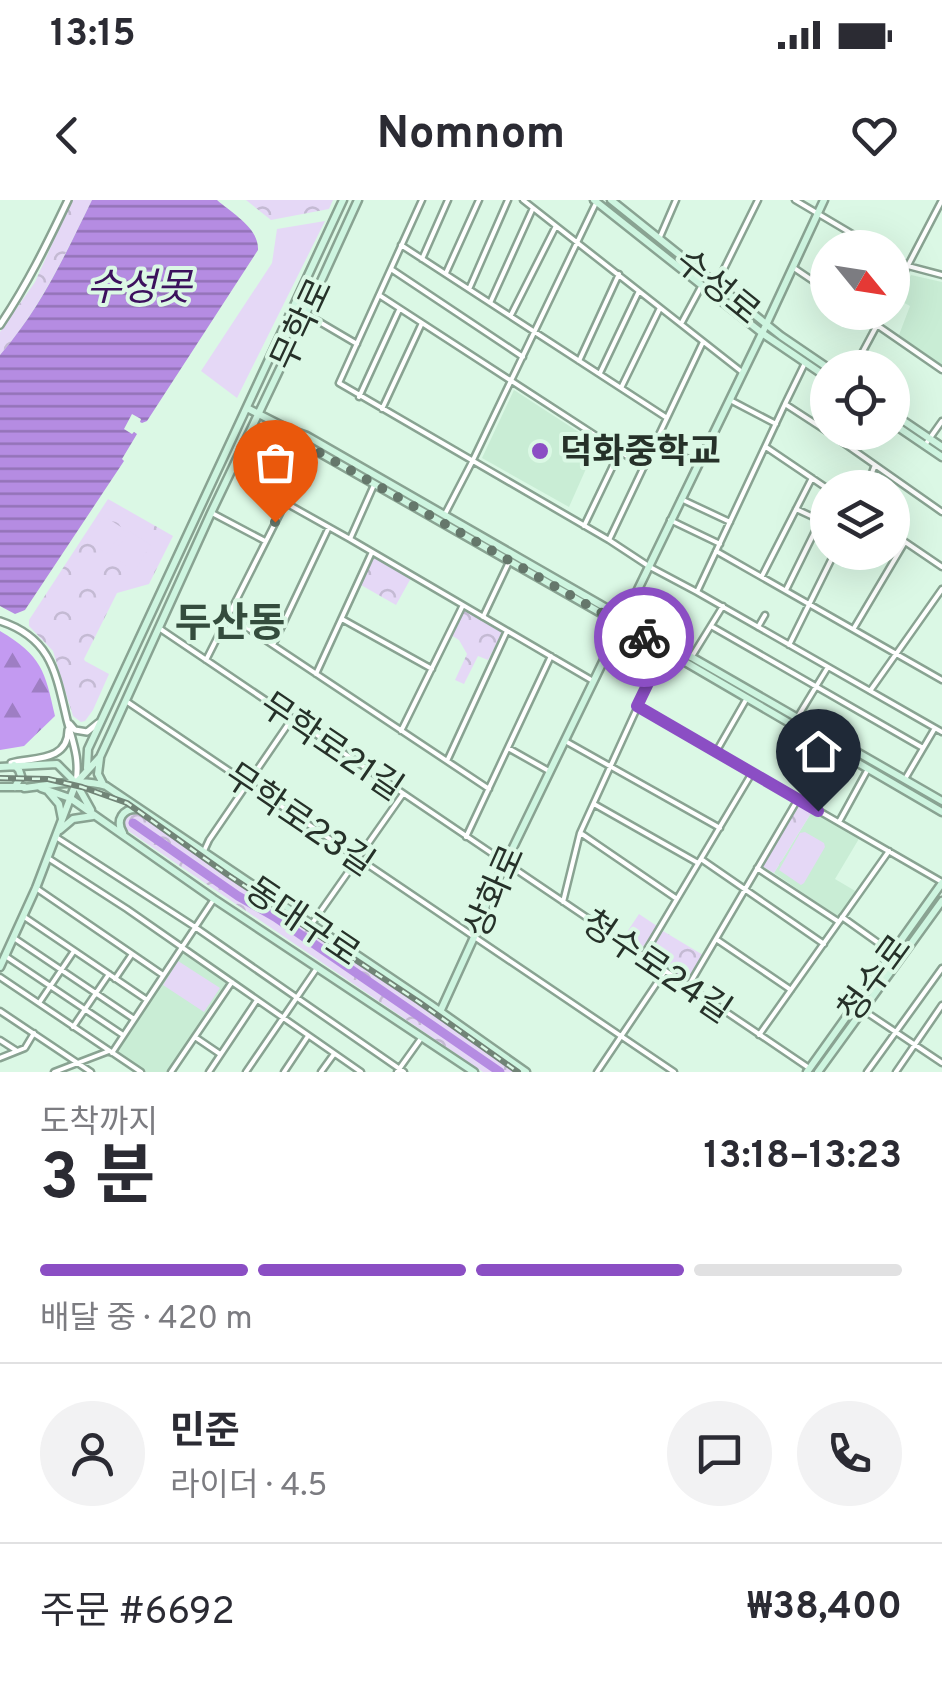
<!DOCTYPE html>
<html lang="ko">
<meta charset="utf-8">
<style>
body{margin:0;font-family:Overpass,"Noto Sans KR",sans-serif;background:#f2f2f3;color:#2b2b33;height:100vh;display:flex;flex-direction:column;font-size:38px;white-space:nowrap}
*{box-sizing:border-box;margin:0}
p{font-size:32px;color:#7c7c81}
.icon{flex:none;width:55px;height:55px;fill:none;stroke:currentColor;stroke-width:2;stroke-linecap:round;stroke-linejoin:round}
.map{position:relative;height:872px;overflow:hidden}
.details{display:flex;flex-direction:column;background:#fff;flex:1}
.details>*{flex:none}
.needle{width:65px;rotate:120deg}
.fabs{position:absolute;left:810px;top:30px;display:grid;gap:20px}
.fabs a{display:grid;place-items:center;width:100px;height:100px;border-radius:50%;background:#fff;box-shadow:0 10px 40px #0002;font-size:50px}
.pin{position:absolute;display:grid;place-items:center;width:85px;height:85px;color:#fff;margin:-102px -42px;border-radius:50% 50% 50% 0;rotate:-45deg;box-shadow:0 0 10px #0007}
.pin .icon{rotate:45deg}
.courier{position:absolute;display:grid;place-items:center;width:100px;height:100px;margin:-50px;border:8px solid #8b4ec4;border-radius:50%;background:#fff;color:#222;box-shadow:0 2px 12px #0007}
.summary em{font-style:normal;font-weight:700}
.summary div{display:flex;flex-direction:column-reverse}
.summary{display:flex;align-items:center;justify-content:space-between;height:170px;padding:0 40px}
h1{font-size:65px;font-weight:700;line-height:75px}
.bar{display:grid;grid-template-columns:repeat(4,1fr);gap:15px 10px;align-content:center;height:120px;padding:0 40px}
.bar i{height:12px;border-radius:8px;background:#e1e1e2}
.bar .current{background:#8b4ec4}
.bar p{grid-column:span 4}
.line{display:flex;align-items:center;gap:25px;padding:0 40px;border-top:2px solid #e1e1e2}
.line div{flex:1}
.round{display:grid;place-items:center;flex:none;width:105px;height:105px;border-radius:52px;background:#f2f2f3}
.status{display:flex;justify-content:space-between;align-items:center;height:70px;padding:0 50px;background:#fff;direction:ltr}
.status svg{height:28px;fill:currentColor}
header{display:flex;justify-content:space-between;align-items:center;height:130px;padding:0 40px;background:#fff;font-size:45px;font-weight:700}
.map>svg:first-child{display:block}
</style>
<div class="status"><b>13:15</b><svg viewBox="0 0 49 12"><path d="M0 12V9h3v3zM5 12V6h3v6zM10 12V3h3v9zM15 12V0h3v12zM26 1h20v11H26zM47 4h2v5h-2z"/></svg></div>
<header><svg class="icon" aria-label="back" viewBox="0 0 24 24"><path d="M15 5l-7 7 7 7"/></svg>Nomnom<svg class="icon" aria-label="heart" viewBox="0 0 24 24"><path d="M12 20l-8-8c-3-5 5-10 8-4 3-6 11-1 8 4z"/></svg></header>
<div class="map">
<svg width="942" height="872" viewBox="0 0 942 872">
<defs>
<pattern id="forest-firs" width="22" height="20" patternUnits="userSpaceOnUse" patternTransform="scale(2.5)"><rect width="22" height="20" fill="#c39af1"/><path d="M5 1l3.5 6h-7zM16 11l3.5 6h-7z" fill="#9e7ec3"/></pattern>
<pattern id="park-crowns" width="20" height="18" patternUnits="userSpaceOnUse" patternTransform="scale(2.5)"><rect width="20" height="18" fill="#e5d8f6"/><path d="M2 6a3 3 0 1 1 6 0M12 15a3 3 0 1 1 6 0" fill="none" stroke="#c4bad3"/></pattern>
<pattern id="water-rules" width="6" height="5" patternUnits="userSpaceOnUse" patternTransform="scale(2.5)"><rect width="6" height="5" fill="#b58ce2"/><path d="M0 2.5h6" fill="none" stroke="#9373b7"/></pattern>
</defs>
<rect width="100%" height="100%" fill="#dbf8e5"/>
<!-- built -->
<path fill="#c9edd5" d="M 911,75 L 942,82 L 942,165 L 899,135 L 910,106 L 899,100 Z
M 514,190 L 597,244 L 569,307 L 482,258 Z
M 813,610 L 860,637 L 835,679 L 857,692 L 841,715 L 837,716 L 774,673 Z
M 180,754 L 184,754 L 227,780 L 228,785 L 169,872 L 146,872 L 117,851 Z"/>
<!-- forest -->
<path fill="url(#forest-firs)" d="M 0,431 C 42,456 45,471 55,516 L 24,546 L 0,550 Z"/>
<!-- park -->
<path fill="url(#park-crowns)" d="M 72,0 L 92,0 C 64,56 41,107 0,155 L 0,132 L 35,82 Z
M 246,0 L 333,0 L 329,9 L 271,20 Z
M 108,299 L 173,336 L 149,384 L 117,393 L 84,459 L 85,461 L 109,474 L 93,510 L 85,521 L 81,522 L 73,516 L 53,451 L 29,426 L 29,420 Z
M 374,356 L 411,378 L 396,405 L 361,385 Z
M 463,407 L 503,431 L 488,460 L 478,456 L 464,484 L 455,480 L 467,454 L 459,440 L 451,435 Z
M 801,603 L 813,610 L 774,673 L 762,666 Z
M 134,611 L 518,872 L 483,872 L 127,630 L 122,622 L 124,615 Z
M 639,714 L 657,726 L 641,750 L 623,738 Z
M 663,731 L 703,755 L 687,781 L 647,756 Z"/>
<!-- garden -->
<path fill="#e5d8f6" d="M 325,21 L 237,198 L 201,171 L 272,63 L 277,29 Z
M 104,316 L 124,329 L 107,354 L 87,341 Z
M 129,331 L 151,345 L 134,371 L 112,356 Z
M 805,632 L 824,643 L 825,647 L 804,683 L 801,685 L 779,670 L 800,633 Z
M 178,761 L 220,788 L 204,812 L 163,785 Z"/>
<!-- water -->
<path fill="url(#water-rules)" d="M 92,0 L 217,0 C 233,14 259,28 258,50 L 147,221 L 142,223 L 140,222 L 141,219 L 132,214 L 124,229 L 132,234 L 134,232 L 137,234 L 122,259 L 124,261 L 25,410 L 15,414 L 0,406 L 0,155 C 42,106 64,57 92,0 Z"/>
<g fill="none" stroke-linecap="round" stroke-linejoin="round">
<!-- river -->
<path stroke="#b58ce2" stroke-width="9" d="M 133,623 L 238,696 L 275,717 L 500,872"/>
<defs>
<path id="minor" d="M 422,0 L 339,183 L 609,340 L 650,367 L 697,392
M 523,0 L 742,172
M 795,0 L 876,48
M 660,37 L 676,0
M 401,45 L 667,218
M 892,57 L 908,66 L 942,75
M 422,59 L 448,0
M 794,68 L 828,91
M 391,69 L 523,157
M 446,73 L 479,0
M 716,85 L 758,0
M 470,87 L 508,0
M 379,95 L 644,267
M 892,96 L 942,0
M 490,103 L 533,8
M 858,112 L 942,170
M 306,114 L 357,144
M 511,115 L 556,26
M 681,124 L 702,85
M 579,161 L 619,74
M 854,168 L 884,112
M 600,173 L 639,91
M 621,188 L 660,108
M 359,197 L 399,110
M 732,201 L 776,224
M 785,204 L 805,163
M 382,209 L 422,123
M 828,232 L 785,204 L 697,392 L 942,532
M 828,232 L 942,312
M 655,242 L 698,264
M 844,243 L 851,232
M 925,245 L 942,221
M 766,247 L 828,289
M 374,285 L 350,339 L 593,481
M 866,288 L 875,265
M 681,299 L 730,322
M 284,302 L 350,339
M 796,309 L 828,324
M 212,313 L 265,341
M 445,314 L 472,262 L 596,3
M 670,320 L 720,344
M 584,326 L 620,251
M 892,333 L 942,367
M 609,340 L 703,142
M 716,351 L 942,480
M 762,376 L 812,278
M 786,390 L 820,321
M 228,415 L 489,589
M 483,417 L 509,362
M 342,419 L 432,469
M 711,426 L 923,548
M 758,427 L 765,415
M 159,428 L 809,868
M 854,428 L 905,342
M 273,445 L 329,327
M 789,445 L 835,352
M 691,458 L 723,406
M 206,460 L 312,250
M 316,474 L 372,352
M 870,491 L 942,389
M 126,501 L 674,872
M 637,506 L 942,682
M 797,518 L 828,467
M 401,531 L 463,405
M 567,542 L 720,628
M 508,548 L 547,570
M 716,552 L 747,498
M 447,561 L 507,431
M 905,579 L 935,528
M 594,604 L 698,663
M 839,622 L 868,569
M 582,634 L 677,699
M 56,637 L 195,727 L 404,872
M 466,637 L 551,456
M 203,653 L 209,640 L 291,520
M 48,658 L 127,709 L 361,872
M 701,659 L 824,744
M 757,668 L 839,722
M 36,688 L 163,775
M 563,702 L 580,633 L 664,449
M 23,716 L 147,800
M 842,717 L 891,752
M 311,725 L 403,594
M 14,738 L 134,819
M 716,739 L 791,790
M 643,756 L 752,573
M 7,757 L 123,835
M 0,777 L 141,872
M 115,779 L 132,754
M 689,785 L 798,599
M 39,803 L 74,751
M 863,810 L 942,863
M 0,811 L 91,872
M 73,827 L 109,774
M 759,835 L 889,651
M 195,837 L 220,854
M 0,840 L 17,851
M 112,853 L 214,699
M 0,858 L 25,848 L 34,833
M 54,872 L 109,851
M 171,872 L 232,782
M 209,872 L 257,800
M 246,872 L 317,768
M 284,872 L 308,836
M 321,872 L 334,854
M 397,872 L 422,837
M 597,872 L 665,771
M 867,872 L 942,768
M 896,872 L 942,805"/>
<path id="tertiary" d="M 0,125 C 27,85 47,44 68,0
M 0,421 C 52,438 56,474 67,520 C 73,543 80,559 76,582
M 70,524 L 75,530 L 87,532 L 98,523
M 11,563 C 33,557 68,562 68,530"/>
<path id="secondary" d="M 594,0 L 762,133 L 828,178
M 611,0 L 781,136 L 828,168
M 247,208 L 290,230 L 307,236 L 942,601
M 892,213 L 942,247
M 892,223 L 942,257
M 291,231 L 313,249 L 620,424 L 942,612
M 100,558 L 98,574 L 103,584
M 14,565 L 19,570 L 21,576 L 15,587
M 0,567 L 57,564 L 76,583 L 91,610
M 87,568 L 88,549 L 343,0
M 0,587 L 24,587
M 24,588 C 50,585 81,578 106,586 L 431,805 L 526,872
M 41,588 L 70,598 L 214,699 L 474,872
M 48,591 L 59,604 L 62,619
M 60,630 L 73,619 L 93,616
M 123,633 C 115,620 123,608 138,609
M 0,767 L 36,688 L 76,583 L 100,557 L 112,531 L 211,313 L 306,114 L 358,0
M 440,812 L 475,735 L 490,695 L 766,125 L 824,0
M 807,872 L 942,683
M 818,872 L 942,701"/>
</defs>
<!-- minor casing -->
<use href="#minor" stroke="#89a392" stroke-width="9"/>
<!-- tertiary casing -->
<use href="#tertiary" stroke="#89a392" stroke-width="10"/>
<!-- secondary casing -->
<use href="#secondary" stroke="#89a392" stroke-width="11"/>
<!-- minor -->
<use href="#minor" stroke="#fff" stroke-width="4"/>
<!-- tertiary -->
<use href="#tertiary" stroke="#fff" stroke-width="5"/>
<!-- secondary -->
<use href="#secondary" stroke="#cef5e0" stroke-width="6"/>
<defs>
<path id="rail" d="M 0,578 L 48,579 L 82,587 L 127,603 L 228,675 L 419,802 L 518,872"/>
</defs>
<!-- rail casing -->
<use href="#rail" stroke="#718477" stroke-width="6"/>
<!-- rail -->
<use href="#rail" stroke="#dbf8e5" stroke-width="2.5" stroke-dasharray="8" stroke-linecap="butt"/>
</g>
<g fill="none" stroke-linecap="round" stroke-linejoin="round">
<!-- done -->
<path stroke="#65776b" stroke-width="10" stroke-dasharray="0 18" d="M 275,322 L 313,249 L 644,437"/>
<!-- route -->
<path stroke="#8b4ec4" stroke-width="12" d="M 644,437 L 664,450 L 637,506 L 818,611"/>
</g>
<!-- markers -->
<circle fill="#8b4ec4" stroke="#dbf8e5" stroke-width="4" cx="540" cy="251" r="10"/>
<g text-anchor="middle" stroke-width="8" stroke-linejoin="round" paint-order="stroke">
<!-- street labels -->
<g font-size="35" fill="#263129" stroke="#dbf8e5">
<text transform="translate(718 86) rotate(39)" y="12">수성로</text>
<text transform="translate(301 124) rotate(-65)" y="12">무학로</text>
<text transform="translate(332 546) rotate(34)" y="12">무학로21길</text>
<text transform="translate(300 619) rotate(34)" y="12">무학로23길</text>
<text transform="translate(494 691) rotate(-66)" y="12">상화로</text>
<text transform="translate(303 721) rotate(34)" y="12">동대구로</text>
<text transform="translate(657 766) rotate(34)" y="12">청수로24길</text>
<text transform="translate(874 778) rotate(-54)" y="12">청수로</text>
</g>
<!-- poi labels -->
<g font-size="35" font-weight="bold" fill="#263129" stroke="#dbf8e5" text-anchor="start">
<text x="560" y="263">덕화중학교</text>
</g>
<!-- water labels -->
<g font-size="38" font-style="italic" fill="#3c115d" stroke="#dbf8e5">
<text x="139" y="100">수성못</text>
</g>
<!-- quarter labels -->
<g font-size="40" font-weight="bold" fill="#344c3d" stroke="#dbf8e5">
<text x="230" y="436">두산동</text>
</g>
</g>
</svg>
<div class="fabs">
<a><svg class="needle" viewBox="-14 -14 28 28"><path d="M0-13l5 13h-10z" fill="#e53935"/><path d="M0 13l5-13h-10z" fill="#7c7c81"/></svg></a>
<a><svg class="icon" aria-label="locate" viewBox="0 0 24 24"><circle cx="12" cy="12" r="6"/><path d="M12 2v4M12 18v4M2 12h4M18 12h4"/></svg></a>
<a><svg class="icon" aria-label="layers" viewBox="0 0 24 24"><path d="M12 4l9 5-9 5-9-5zM3 14l9 5 9-5"/></svg></a>
</div>
<div class="pin" style="left:275px;top:322px;background:#ea580c"><svg class="icon" aria-label="bag" viewBox="0 0 24 24"><path d="M5 8h14l-1 12H6zM9 8a3 3 0 0 1 6 0"/></svg></div>
<div class="pin" style="left:818px;top:611px;background:#1f2937"><svg class="icon" aria-label="home" viewBox="0 0 24 24"><path d="M3 11l9-7 9 7M6 9v11h12V9"/></svg></div>
<div class="courier" style="left:644px;top:437px"><svg class="icon" aria-label="bike" viewBox="0 0 24 24"><circle cx="6" cy="16" r="4"/><circle cx="18" cy="16" r="4"/><path d="M6 16l4-8h5l3 8M10 8l3 8H6M13 5h3"/></svg></div>
</div>
<section class="details">
<div class="summary"><div><h1>3 분</h1><p>도착까지</p></div><em>13:18–13:23</em></div>
<div class="bar"><i class="current"></i><i class="current"></i><i class="current"></i><i></i><p>배달 중 · 420 m</p></div>
<div class="line" style="height:180px"><a class="round"><svg class="icon" aria-label="person" viewBox="0 0 24 24"><circle cx="12" cy="8" r="4"/><path d="M4 21q1-7 8-7t8 7"/></svg></a><div><b>민준</b><p>라이더 · 4.5</p></div><a class="round"><svg class="icon" aria-label="chat" viewBox="0 0 24 24"><path d="M4 5h16v11H9l-5 4z"/></svg></a><a class="round"><svg class="icon" aria-label="phone" viewBox="0 0 24 24"><path d="M5 4h4l2 5-3 2q2 4 5 5l2-3 5 2v4C11 20 4 13 5 4z"/></svg></a></div>
<div class="line" style="height:130px"><div>주문 #6692</div><b>₩38,400</b></div>
</section>
